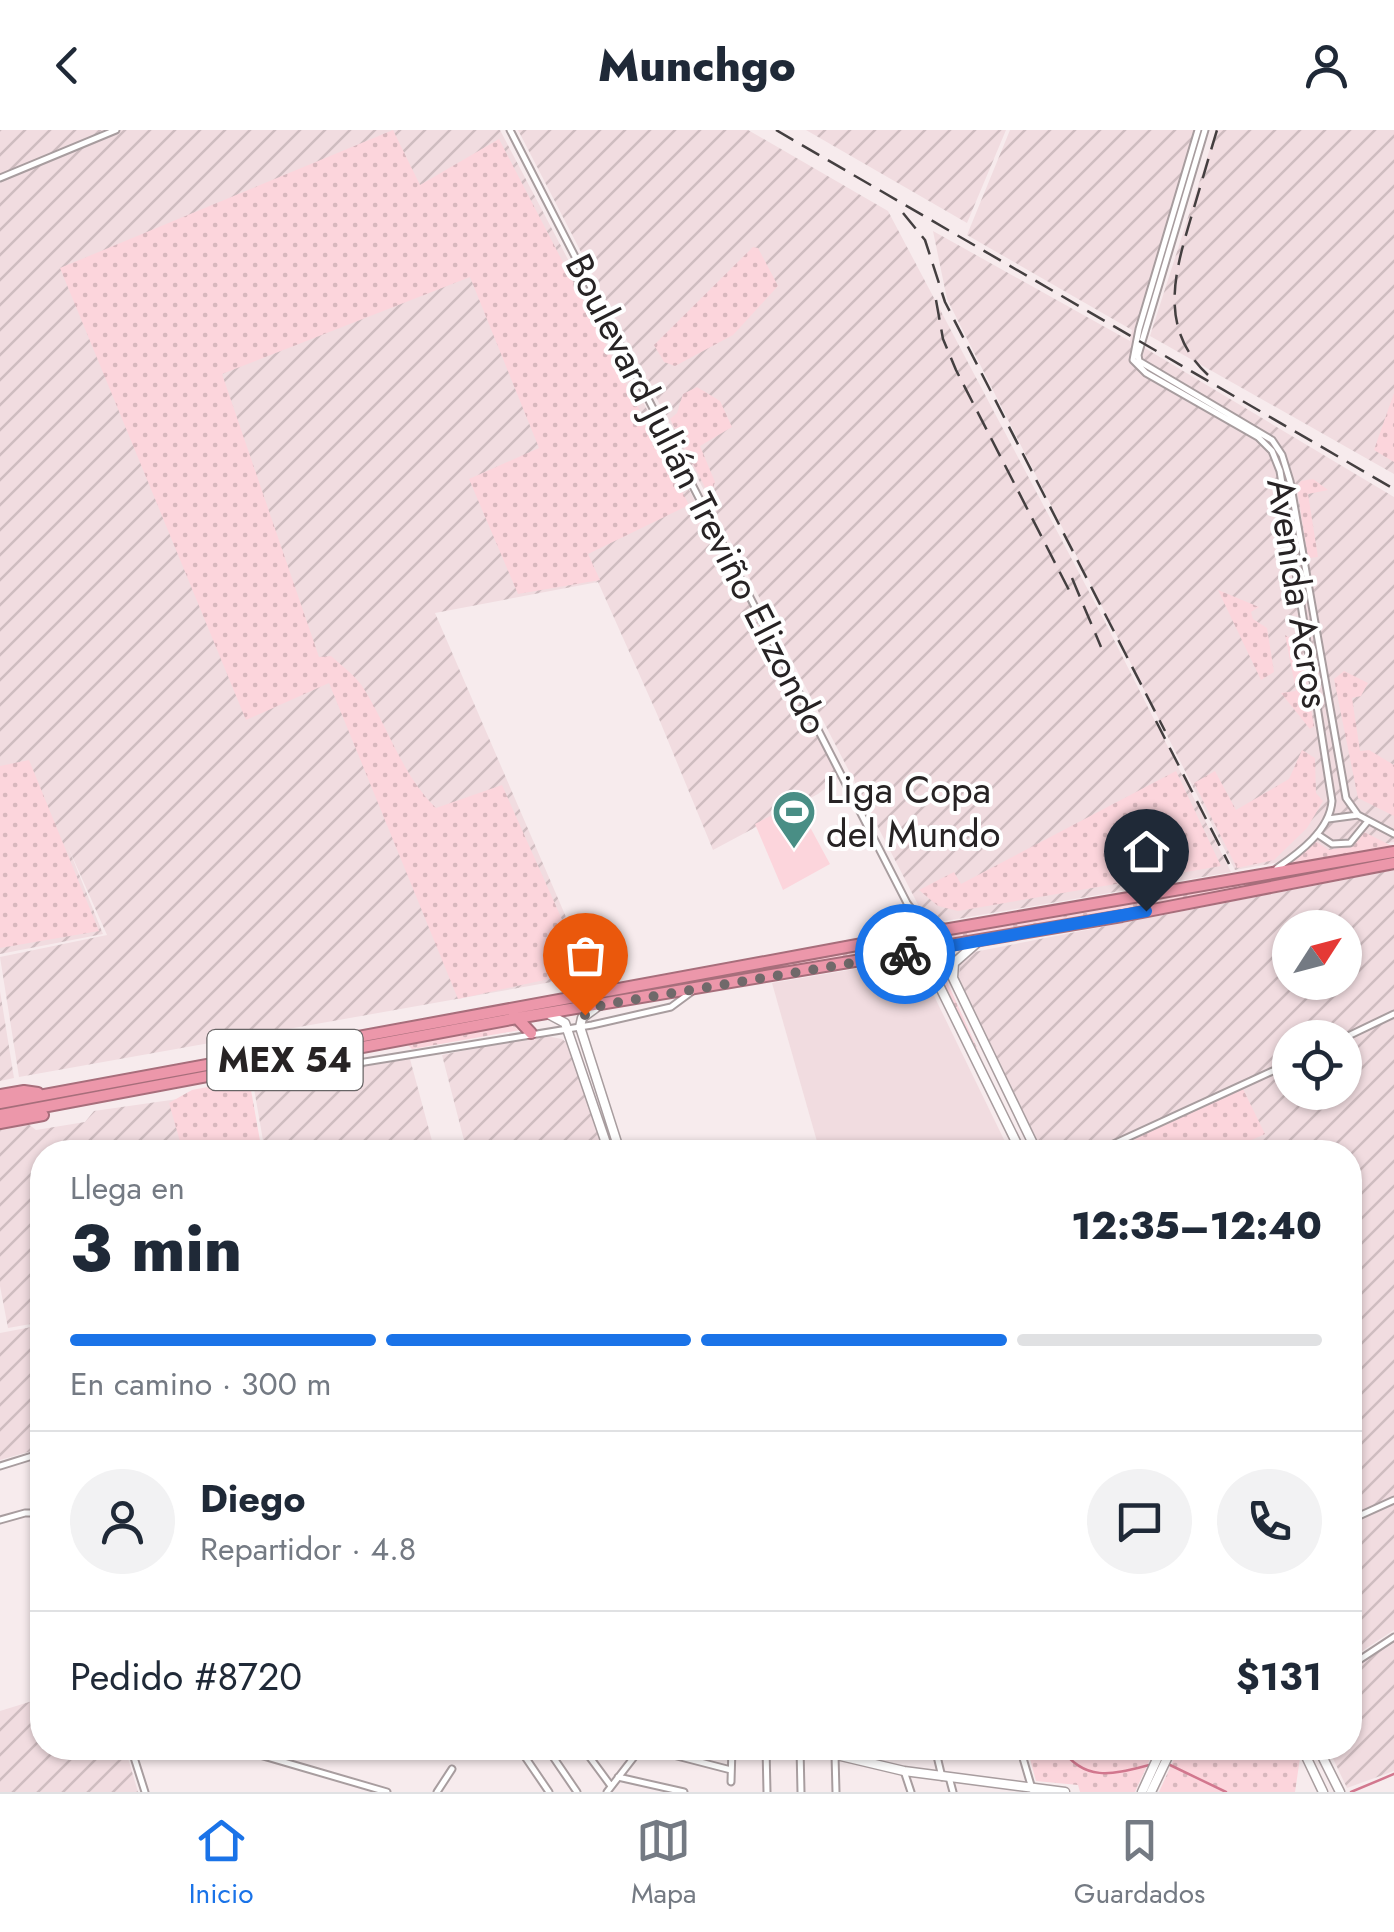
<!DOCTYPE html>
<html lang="es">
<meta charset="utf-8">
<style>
body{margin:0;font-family:Jost,sans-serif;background:#f2f2f3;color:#1f2937;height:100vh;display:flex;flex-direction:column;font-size:38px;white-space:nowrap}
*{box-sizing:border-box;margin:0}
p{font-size:32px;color:#747a83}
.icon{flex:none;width:55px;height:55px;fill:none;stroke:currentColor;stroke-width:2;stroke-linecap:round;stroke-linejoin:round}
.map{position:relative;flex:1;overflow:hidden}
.drawer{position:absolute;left:30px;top:1010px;width:1332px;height:620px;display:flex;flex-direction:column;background:#fff;border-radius:40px;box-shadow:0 2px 8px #0004}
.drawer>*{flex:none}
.needle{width:65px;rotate:54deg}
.tools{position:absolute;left:1272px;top:780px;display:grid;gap:20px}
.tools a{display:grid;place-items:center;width:90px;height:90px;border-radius:50%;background:#fff;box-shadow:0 2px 8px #0004;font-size:50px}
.pin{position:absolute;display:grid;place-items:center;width:85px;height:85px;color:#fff;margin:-102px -42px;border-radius:50% 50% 50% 0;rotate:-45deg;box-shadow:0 0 10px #0007}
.pin .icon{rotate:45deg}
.courier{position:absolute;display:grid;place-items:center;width:100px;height:100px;margin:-50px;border:8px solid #1a73e8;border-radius:50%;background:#fff;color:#222;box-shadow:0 2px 12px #0007}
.headline em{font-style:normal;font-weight:800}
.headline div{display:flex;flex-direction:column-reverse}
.headline{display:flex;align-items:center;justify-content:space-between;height:170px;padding:0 40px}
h1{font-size:65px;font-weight:800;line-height:75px}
.bar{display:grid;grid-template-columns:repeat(4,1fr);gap:15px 10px;align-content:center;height:120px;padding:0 40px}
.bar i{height:12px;border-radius:8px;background:#e0e1e3}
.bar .selected{background:#1a73e8}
.bar p{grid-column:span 4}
.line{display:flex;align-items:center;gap:25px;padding:0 40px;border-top:2px solid #e0e1e3}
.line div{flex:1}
.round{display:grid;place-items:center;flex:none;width:105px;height:105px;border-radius:52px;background:#f2f2f3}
header{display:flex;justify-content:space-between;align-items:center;height:130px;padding:0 40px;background:#fff;font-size:45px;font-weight:800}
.tab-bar{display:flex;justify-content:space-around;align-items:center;height:140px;border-top:2px solid #e0e1e3;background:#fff;font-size:28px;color:#747a83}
.tab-bar a{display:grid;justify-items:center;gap:5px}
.tab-bar .selected{color:#1a73e8}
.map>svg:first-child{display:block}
</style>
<header><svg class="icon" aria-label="back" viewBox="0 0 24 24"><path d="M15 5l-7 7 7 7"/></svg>Munchgo<svg class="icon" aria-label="person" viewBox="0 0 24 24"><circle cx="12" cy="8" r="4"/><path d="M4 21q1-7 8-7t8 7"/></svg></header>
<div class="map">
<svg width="1394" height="1662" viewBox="0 0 1394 1662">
<defs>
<pattern id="industrial-furrows" width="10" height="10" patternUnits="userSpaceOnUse" patternTransform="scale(2.5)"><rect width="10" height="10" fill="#f1dce0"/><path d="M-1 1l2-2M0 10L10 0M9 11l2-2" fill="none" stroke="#cfbcc0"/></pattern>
<pattern id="grass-dots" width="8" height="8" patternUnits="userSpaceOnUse" patternTransform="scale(2.5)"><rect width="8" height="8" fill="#fcd5dc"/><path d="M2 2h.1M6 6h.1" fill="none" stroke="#d8b7bd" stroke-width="1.8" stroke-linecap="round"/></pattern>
</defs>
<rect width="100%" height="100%" fill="#f7ebed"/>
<!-- built -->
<path fill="#f1dce0" d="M 909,830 L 919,835 L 1010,1022 L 820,1022 L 772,853 Z"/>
<!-- industrial -->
<path fill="url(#industrial-furrows)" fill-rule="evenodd" d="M 0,0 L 500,0 L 840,647 L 818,664 L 713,720 L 657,584 L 598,452 L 435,483 L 591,845 L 19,947 L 0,827 L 107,805 L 68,717 L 103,804 L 0,824 Z
M 518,0 L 748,0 L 888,81 L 1105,492 L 1231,742 L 928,794 Z
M 806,0 L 1006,0 L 967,93 Z
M 1010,0 L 1209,0 L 1143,217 L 1394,367 L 1394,712 L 1235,740 L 947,169 L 933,101 L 1130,211 L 1132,200 L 967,105 Z
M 1216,0 L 1394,0 L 1394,344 L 1150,206 Z
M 1394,740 L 1394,1500 L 1350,1529 L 1350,1022 L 1043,1022 L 959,849 L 960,832 L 969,823 ZM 1290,798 L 1345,798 L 1345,852 L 1290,852 ZM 1290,908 L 1345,908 L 1345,962 L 1290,962 Z
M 0,861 L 14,948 L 0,951 Z
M 541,905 L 562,909 L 568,914 L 606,1022 L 467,1022 L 442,925 Z
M 410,929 L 435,1022 L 265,1022 L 252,947 L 306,936 Z
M 178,969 L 189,1022 L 42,1022 L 42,1192 L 8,1198 L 0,1156 L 0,998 L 27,993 L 36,1000 L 85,992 L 94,981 Z
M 42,1195 L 42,1318 L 0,1330 L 0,1203 Z
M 1394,1512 L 1394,1641 L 1347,1658 L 1328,1618 L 1350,1618 L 1350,1540 Z
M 42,1568 L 42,1618 L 125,1618 L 138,1662 L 0,1662 L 0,1581 Z"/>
<!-- grass -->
<path fill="url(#grass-dots)" d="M 393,0 L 420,55 L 499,9 L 689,375 L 588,424 L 600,450 L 518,464 L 469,349 L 539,318 L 470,147 L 222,244 L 319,527 L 331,526 C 342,536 357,547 364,559 C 389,599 402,645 436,678 L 502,655 L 585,841 L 458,869 L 329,553 L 246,590 L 60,138 Z
M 753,117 L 758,118 L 778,156 L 733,205 L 675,236 L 664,232 L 654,215 Z
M 697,257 L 720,271 L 732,297 L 700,316 L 715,352 L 710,367 L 670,289 L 677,283 L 683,264 Z
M 1394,263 L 1394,332 L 1374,320 Z
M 1313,349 L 1328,360 L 1308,364 L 1318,427 L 1308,428 L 1297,357 L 1301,351 Z
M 1218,460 L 1259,477 L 1251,482 L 1253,489 L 1267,498 L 1274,542 L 1261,550 Z
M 1285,505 L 1299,513 L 1314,596 L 1310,599 L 1281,563 L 1296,561 Z
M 1344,541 L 1368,553 L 1361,566 L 1352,568 L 1360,621 L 1369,620 L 1394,635 L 1394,686 L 1358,668 L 1334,549 Z
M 1302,620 L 1315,628 L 1316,663 L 1323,671 L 1307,698 L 1274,730 L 1237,738 L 1194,653 L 1215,641 L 1236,680 L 1289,649 Z
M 29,630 L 99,801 L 0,818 L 0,636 Z
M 1176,641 L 1221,736 L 958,781 L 938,776 L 919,760 L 954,742 L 961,754 Z
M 1364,702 L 1394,717 L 1285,737 L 1315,711 L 1329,720 L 1354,715 Z
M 1263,752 L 1136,780 L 652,860 L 650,857 L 1180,762 Z
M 952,831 L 947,843 L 948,854 L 982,929 L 931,834 Z
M 519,894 L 526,899 L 412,919 L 407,914 Z
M 249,949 L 262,1022 L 183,1022 L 169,973 L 192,960 Z
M 1243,959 L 1265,1004 L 1225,1022 L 1106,1022 Z
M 1027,1618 L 1155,1618 L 1135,1662 L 1080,1662 L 1078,1655 L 1036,1651 Z
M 1179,1618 L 1295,1618 L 1300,1628 L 1295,1662 L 1159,1662 Z"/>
<!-- pitch -->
<path fill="#fcd5dc" d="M 782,680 L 795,705 L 810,697 L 830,734 L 783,760 L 755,694 Z"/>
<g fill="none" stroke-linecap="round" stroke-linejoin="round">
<!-- stream -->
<path stroke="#d2778e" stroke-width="2.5" d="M 1061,1618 C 1085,1653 1114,1644 1149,1635
M 1170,1635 L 1226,1662
M 1351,1662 L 1394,1644"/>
<defs>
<path id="street" d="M 510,0 L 907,773 L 913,781 L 942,796
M 1198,0 L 1139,199 L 1133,230 L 1146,243 L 1258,307 L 1272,321 L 1280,341 L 1332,671 C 1330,700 1299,723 1277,738
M 1205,0 L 1138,225 L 1139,231 L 1272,310 L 1282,325 L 1290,351 L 1346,668 L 1358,685 L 1394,704
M 0,48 L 116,0
M 1328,689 L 1358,685
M 1317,704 L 1332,714 L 1350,713 L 1368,691
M 910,803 L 913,781
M 1344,908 L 1394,884
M 304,930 L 317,936 L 334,937 L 592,895 L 671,877 L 694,860
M 1096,1022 L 1290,933
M 0,1336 L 42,1323
M 0,1390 L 25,1383 L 42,1383
M 1350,1390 L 1394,1370
M 1350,1536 L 1394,1507
M 131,1618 L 145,1662
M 236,1618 L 387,1662
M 519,1618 L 549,1662
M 547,1618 L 577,1662
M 583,1618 L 611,1656
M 646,1618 L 731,1640
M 766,1618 L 767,1662
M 800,1618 L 801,1662
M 935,1618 L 942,1647
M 1008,1618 L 1020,1619
M 1020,1618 L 1033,1662
M 835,1625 L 836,1662
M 904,1641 L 911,1662
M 618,1647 L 684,1662
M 949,1647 L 953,1662
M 731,1652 L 732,1618
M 437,1662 L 452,1639
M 607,1662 L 641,1618"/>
<path id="secondary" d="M 979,811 L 954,833 L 953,848 L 1037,1022
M 907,824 L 921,827 L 936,849 L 1021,1022
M 597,877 L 582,888 L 580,897 L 620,1022
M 550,885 L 565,893 L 609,1022
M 807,1618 L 904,1641 L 1065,1662
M 1302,1618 L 1323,1662
M 1318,1618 L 1340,1662
M 1142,1662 L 1162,1618
M 1151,1662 L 1172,1618"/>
<path id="highway" d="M 517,888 L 531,903
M 0,965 L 24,961 L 38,963
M 0,973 L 857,815 L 1394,722
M 0,985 L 517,888 L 1122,786 L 1394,733
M 0,993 L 43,985"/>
</defs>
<!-- street casing -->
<use href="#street" stroke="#a89d9f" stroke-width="9"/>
<!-- secondary casing -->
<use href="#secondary" stroke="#a89d9f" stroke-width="11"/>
<!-- highway casing -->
<use href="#highway" stroke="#a76e7b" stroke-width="14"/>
<!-- street -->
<use href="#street" stroke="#fff" stroke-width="5"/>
<!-- secondary -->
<use href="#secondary" stroke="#fff" stroke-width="8"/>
<!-- highway -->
<use href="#highway" stroke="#ec97aa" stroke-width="10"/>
<!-- rail -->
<path stroke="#443f40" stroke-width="2.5" stroke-dasharray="20 10" stroke-linecap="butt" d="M 776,0 L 1394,359
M 903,83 L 925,110 L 945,172 L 1165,601
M 936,170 L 943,209 L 956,240 L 1071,464
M 1208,245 C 1160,200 1173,148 1190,91 C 1199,61 1208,30 1217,0
M 1072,448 L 1101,517
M 1156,591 L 1229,734"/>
</g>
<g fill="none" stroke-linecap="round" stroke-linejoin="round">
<!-- done -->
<path stroke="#70696a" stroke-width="10" stroke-dasharray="0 18" d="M 585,885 L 602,875 L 905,824"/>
<!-- route -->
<path stroke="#1a73e8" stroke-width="12" d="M 905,824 L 1146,781"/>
</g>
<!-- icons -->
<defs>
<symbol id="stadium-pin" viewBox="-11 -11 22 30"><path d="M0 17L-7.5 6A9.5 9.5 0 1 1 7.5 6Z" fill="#498e85" stroke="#fff"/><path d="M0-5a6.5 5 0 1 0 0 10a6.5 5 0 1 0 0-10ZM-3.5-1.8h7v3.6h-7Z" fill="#fff"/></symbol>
</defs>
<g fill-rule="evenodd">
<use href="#stadium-pin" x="769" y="657" width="50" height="68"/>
</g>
<g text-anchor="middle" stroke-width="8" stroke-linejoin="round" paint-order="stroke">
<!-- shield labels -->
<rect fill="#fff" stroke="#686566" stroke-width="2.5" x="207.5" y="900" width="155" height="60" rx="8"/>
<g font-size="35" font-weight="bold" fill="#272324">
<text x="285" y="942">MEX 54</text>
</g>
<!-- street labels -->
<g font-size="38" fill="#272324" stroke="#fff">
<text transform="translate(697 364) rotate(63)" y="13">Boulevard Julián Treviño Elizondo</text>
<text transform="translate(1298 463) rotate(81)" y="13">Avenida Acros</text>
</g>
<!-- poi labels -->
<g font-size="38" fill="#272324" stroke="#fff" text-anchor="start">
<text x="826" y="673">Liga Copa<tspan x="826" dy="44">del Mundo</tspan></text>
</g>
</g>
</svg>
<div class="tools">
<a><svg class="needle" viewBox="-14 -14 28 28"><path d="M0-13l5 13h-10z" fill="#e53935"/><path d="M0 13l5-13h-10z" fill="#747a83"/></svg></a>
<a><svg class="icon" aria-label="locate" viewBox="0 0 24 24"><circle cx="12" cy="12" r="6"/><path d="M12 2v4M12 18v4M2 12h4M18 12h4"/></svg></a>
</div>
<div class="pin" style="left:585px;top:885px;background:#ea580c"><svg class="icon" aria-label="bag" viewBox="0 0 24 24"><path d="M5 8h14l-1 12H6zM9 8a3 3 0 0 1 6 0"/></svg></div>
<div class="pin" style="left:1146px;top:781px;background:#1f2937"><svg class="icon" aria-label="home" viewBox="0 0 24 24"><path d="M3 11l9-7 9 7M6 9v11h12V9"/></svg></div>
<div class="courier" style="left:905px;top:824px"><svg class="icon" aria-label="bike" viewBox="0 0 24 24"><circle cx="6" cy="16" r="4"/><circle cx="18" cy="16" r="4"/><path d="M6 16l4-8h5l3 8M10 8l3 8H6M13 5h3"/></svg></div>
<section class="drawer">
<div class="headline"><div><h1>3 min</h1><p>Llega en</p></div><em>12:35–12:40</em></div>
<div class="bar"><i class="selected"></i><i class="selected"></i><i class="selected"></i><i></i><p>En camino · 300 m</p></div>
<div class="line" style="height:180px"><a class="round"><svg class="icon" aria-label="person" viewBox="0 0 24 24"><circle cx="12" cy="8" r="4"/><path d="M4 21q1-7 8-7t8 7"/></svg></a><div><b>Diego</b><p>Repartidor · 4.8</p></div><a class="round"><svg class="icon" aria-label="chat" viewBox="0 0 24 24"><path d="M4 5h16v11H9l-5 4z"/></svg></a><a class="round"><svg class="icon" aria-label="phone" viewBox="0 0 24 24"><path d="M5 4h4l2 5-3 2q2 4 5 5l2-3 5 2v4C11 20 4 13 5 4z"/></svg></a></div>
<div class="line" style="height:130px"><div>Pedido #8720</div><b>$131</b></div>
</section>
</div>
<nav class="tab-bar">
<a class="selected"><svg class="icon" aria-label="home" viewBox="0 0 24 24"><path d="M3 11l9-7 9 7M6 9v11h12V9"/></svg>Inicio</a>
<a><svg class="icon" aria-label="map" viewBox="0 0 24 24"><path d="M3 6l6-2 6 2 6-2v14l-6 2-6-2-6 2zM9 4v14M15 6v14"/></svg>Mapa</a>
<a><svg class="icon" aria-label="saved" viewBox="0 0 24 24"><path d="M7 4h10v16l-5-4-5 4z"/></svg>Guardados</a>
</nav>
